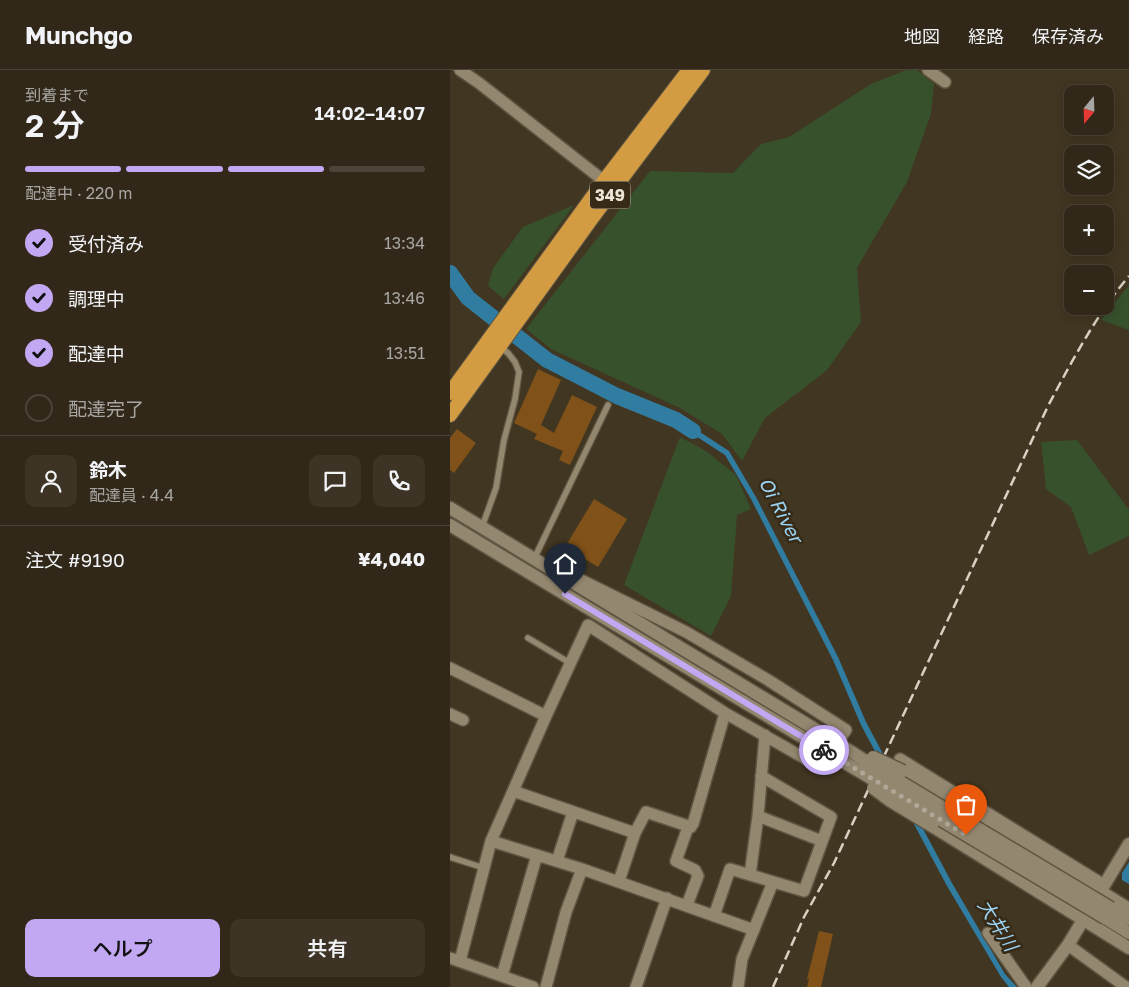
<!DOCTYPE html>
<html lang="ja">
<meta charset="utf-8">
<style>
body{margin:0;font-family:"Golos Text","Noto Sans JP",sans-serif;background:#3d3426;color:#f1f3f6;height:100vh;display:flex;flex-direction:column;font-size:19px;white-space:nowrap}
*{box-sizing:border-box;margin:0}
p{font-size:16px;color:#a8a6a2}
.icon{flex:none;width:28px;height:28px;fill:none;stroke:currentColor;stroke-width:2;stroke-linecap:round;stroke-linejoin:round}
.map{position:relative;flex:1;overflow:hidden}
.sheet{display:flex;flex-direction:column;background:#312819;width:450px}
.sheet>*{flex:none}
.needle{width:32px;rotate:199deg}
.buttons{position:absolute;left:614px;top:15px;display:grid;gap:10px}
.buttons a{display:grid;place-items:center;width:50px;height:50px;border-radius:10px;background:#312819;box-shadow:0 2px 12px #0003,0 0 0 1px #4c4438;font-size:25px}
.pin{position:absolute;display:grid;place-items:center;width:42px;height:42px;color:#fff;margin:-51px -21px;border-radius:50% 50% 50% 0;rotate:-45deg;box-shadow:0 0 5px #0007}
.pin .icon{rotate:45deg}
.courier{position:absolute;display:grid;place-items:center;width:50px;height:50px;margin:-25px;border:4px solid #c2a8f2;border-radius:50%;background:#fff;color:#222;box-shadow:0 1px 6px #0007}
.head em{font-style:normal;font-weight:600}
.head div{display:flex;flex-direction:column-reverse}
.head{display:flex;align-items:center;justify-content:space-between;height:85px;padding:0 25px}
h1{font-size:32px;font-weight:600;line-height:38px}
.bar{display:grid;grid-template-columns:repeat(4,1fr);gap:8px 5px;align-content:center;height:60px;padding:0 25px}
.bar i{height:6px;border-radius:4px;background:#4c4438}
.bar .on{background:#c2a8f2}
.bar p{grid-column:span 4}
.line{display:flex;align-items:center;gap:12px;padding:0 25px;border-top:1px solid #4c4438}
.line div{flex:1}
.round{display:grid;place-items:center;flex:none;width:52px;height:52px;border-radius:10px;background:#3d3426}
ol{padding:0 25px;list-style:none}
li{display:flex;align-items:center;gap:15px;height:55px}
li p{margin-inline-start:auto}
li .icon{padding:5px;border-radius:50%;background:#c2a8f2;color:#111;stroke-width:4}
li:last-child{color:#a8a6a2}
li i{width:28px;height:28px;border:2px solid #4c4438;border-radius:50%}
.cta{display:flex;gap:10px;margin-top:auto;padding:10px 25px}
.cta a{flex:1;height:58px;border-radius:10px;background:#c2a8f2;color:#111;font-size:20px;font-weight:600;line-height:58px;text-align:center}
.cta a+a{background:#3d3426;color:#f1f3f6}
header{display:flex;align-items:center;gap:30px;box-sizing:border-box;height:70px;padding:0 25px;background:#312819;border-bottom:1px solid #4c4438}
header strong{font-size:24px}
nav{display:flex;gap:28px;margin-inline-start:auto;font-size:18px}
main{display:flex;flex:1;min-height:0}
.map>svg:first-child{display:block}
</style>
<header>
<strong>Munchgo</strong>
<nav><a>地図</a><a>経路</a><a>保存済み</a></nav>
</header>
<main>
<section class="sheet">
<div class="head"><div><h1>2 分</h1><p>到着まで</p></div><em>14:02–14:07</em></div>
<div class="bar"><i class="on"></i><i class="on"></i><i class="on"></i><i></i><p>配達中 · 220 m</p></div>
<ol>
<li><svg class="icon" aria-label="check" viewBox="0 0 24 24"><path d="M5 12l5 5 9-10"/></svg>受付済み<p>13:34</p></li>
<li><svg class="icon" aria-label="check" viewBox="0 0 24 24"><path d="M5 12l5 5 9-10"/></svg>調理中<p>13:46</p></li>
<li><svg class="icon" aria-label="check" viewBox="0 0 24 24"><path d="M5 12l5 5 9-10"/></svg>配達中<p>13:51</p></li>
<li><i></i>配達完了</li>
</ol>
<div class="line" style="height:90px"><a class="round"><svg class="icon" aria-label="person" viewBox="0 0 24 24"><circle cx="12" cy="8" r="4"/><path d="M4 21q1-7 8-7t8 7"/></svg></a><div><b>鈴木</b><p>配達員 · 4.4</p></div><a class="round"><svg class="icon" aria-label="chat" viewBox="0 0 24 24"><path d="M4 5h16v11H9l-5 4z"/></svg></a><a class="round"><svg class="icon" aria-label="phone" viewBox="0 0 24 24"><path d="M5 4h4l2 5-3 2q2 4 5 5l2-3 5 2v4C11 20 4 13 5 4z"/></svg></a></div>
<div class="line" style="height:65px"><div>注文 #9190</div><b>¥4,040</b></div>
<div class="cta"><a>ヘルプ</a><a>共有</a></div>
</section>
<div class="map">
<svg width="679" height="917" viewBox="0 0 679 917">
<rect width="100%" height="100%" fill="#413621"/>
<!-- green -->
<path fill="#37512c" d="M 456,0 L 467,0 L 484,14 L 481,44 L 457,112 L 407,198 L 411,252 L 377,300 L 315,348 L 292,391 L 272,364 L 230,338 L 101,279 L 76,259 L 200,101 L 283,103 L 311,74 L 339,67 L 421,14 Z
M 124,135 L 54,229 L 38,216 L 43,198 L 73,157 Z
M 679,215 L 679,260 L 651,250 Z
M 230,367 L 256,381 L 286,405 L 301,439 L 287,445 L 281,526 L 261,566 L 174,515 Z
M 627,370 L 679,440 L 679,466 L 639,485 L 621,437 L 596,419 L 591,372 Z"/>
<!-- water -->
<path fill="#317ca1" d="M 227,347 L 279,381 L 306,427 L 388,587 L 416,652 L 502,813 L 555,904 L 567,917 L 559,917 L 551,907 L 497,816 L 411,655 L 383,590 L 301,429 L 275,385 L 224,352 Z
M 679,792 L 679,814 L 672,810 L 672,803 Z"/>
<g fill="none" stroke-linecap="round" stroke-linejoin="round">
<!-- river -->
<path stroke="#317ca1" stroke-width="16" d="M 0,203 L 18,228 L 97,290 L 167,326 L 226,350 L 243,361"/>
</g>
<!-- building -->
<path fill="#805119" d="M 88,299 L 111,310 L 91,355 L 104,363 L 122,325 L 147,337 L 120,395 L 109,390 L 113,381 L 84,369 L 87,364 L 64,353 Z
M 7,359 L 26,373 L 4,403 L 0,400 L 0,368 Z
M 144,429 L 177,449 L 148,497 L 115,477 Z
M 369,861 L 383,864 L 378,886 L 371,917 L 357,917 L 359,909 L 357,909 Z"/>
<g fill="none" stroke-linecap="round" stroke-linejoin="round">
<defs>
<path id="service" d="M 32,457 L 46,418 L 54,370 L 65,329 L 69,302 L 65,292 L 58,283 L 49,276
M 84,489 L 158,335
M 78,568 L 120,593
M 0,787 L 34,798"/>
<path id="minor" d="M 10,0 L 29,13 L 154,111
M 478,0 L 495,12
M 0,598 L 96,646
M 0,644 L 13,650
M 450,689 L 654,815
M 63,721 L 185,763
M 308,746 L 372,771
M 41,771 L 132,799 L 304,860
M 107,791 L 123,742
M 300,805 L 308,746 L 315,665
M 169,811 L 185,763 L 196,742 L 241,757
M 237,835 L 248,806 L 245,800 L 226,791 L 237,760 L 243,754 L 275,643
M 264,846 L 280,799 L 354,821 L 381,747 L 311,706
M 538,863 L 576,917
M 618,875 L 676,917
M 0,888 L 83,917
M 10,891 L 41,771 L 96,646 L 138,555 L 275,643 L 370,697 L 396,660 L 318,610 L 236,562 L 123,506 L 115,503
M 52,906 L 87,785
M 96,917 L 116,842 L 132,799
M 186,917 L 217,828
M 288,917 L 292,889 L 323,812"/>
<path id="tertiary" d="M 587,917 L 618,875 L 679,774"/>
<path id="secondary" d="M 0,438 L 378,667
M 0,455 L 372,679
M 453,701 L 501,728 L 679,839
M 482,756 L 679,878
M 661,838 L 679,849
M 655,848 L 679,863"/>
<path id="trunk" d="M 0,323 L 154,111 L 239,0
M 0,345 L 142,148 L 253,0"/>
</defs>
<!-- service casing -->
<use href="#service" stroke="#5e5542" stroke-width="8"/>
<!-- minor casing -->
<use href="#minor" stroke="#5e5542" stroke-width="14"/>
<!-- tertiary casing -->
<use href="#tertiary" stroke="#5e5542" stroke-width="15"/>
<!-- secondary casing -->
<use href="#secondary" stroke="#5e5542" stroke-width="15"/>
<!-- trunk casing -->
<use href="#trunk" stroke="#5e5542" stroke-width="16"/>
<!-- service -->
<use href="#service" stroke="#948770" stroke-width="5.5"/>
<!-- minor -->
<use href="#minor" stroke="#948770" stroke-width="11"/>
<!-- tertiary -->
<use href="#tertiary" stroke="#948770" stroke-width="12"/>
<!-- secondary -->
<use href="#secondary" stroke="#948770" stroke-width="12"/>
<!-- trunk -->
<use href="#trunk" stroke="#d39c42" stroke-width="14"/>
<!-- rail -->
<path stroke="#d8d1c3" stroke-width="2.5" stroke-dasharray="10 5" stroke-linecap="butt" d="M 323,917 L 354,847 L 384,793 L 598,336 C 622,291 646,245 679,206"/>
<defs>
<path id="secondary-bridge" d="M 378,667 L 414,690 L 661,838
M 372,679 L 655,848
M 423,687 L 453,701
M 423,718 L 439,730 L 482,756"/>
</defs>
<!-- secondary-bridge casing -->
<use href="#secondary-bridge" stroke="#5e5542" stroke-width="15" stroke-linecap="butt"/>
<!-- secondary-bridge -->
<use href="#secondary-bridge" stroke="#948770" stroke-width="12"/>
</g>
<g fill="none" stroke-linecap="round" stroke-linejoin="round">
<!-- done -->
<path stroke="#b0a797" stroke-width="5" stroke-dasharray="0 9" d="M 374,680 L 516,765"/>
<!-- route -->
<path stroke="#c2a8f2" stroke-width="6" d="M 115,524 L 374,680"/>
</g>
<g text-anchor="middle" stroke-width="5" stroke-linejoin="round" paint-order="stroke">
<!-- shield labels -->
<rect fill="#372b17" stroke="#b5ac9d" stroke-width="1" x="140" y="111.5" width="40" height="27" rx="4"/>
<g font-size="16" font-weight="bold" fill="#ebe4d7">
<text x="160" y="131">349</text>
</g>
<!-- water labels -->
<g font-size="19" font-style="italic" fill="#9ad3f4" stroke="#372b17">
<text transform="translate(331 440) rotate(62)" y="7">Oi River</text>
<text transform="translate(548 855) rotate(58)" y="7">大井川</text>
</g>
</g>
</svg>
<div class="buttons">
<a><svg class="needle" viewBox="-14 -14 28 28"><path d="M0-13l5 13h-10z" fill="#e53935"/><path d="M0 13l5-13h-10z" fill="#a8a6a2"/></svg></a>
<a><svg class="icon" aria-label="layers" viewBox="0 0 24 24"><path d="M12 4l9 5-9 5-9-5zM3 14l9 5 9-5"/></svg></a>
<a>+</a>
<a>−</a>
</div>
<div class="pin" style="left:516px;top:765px;background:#ea580c"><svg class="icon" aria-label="bag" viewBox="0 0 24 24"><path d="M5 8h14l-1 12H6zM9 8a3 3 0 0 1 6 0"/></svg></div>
<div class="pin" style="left:115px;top:524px;background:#1f2937"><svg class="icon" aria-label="home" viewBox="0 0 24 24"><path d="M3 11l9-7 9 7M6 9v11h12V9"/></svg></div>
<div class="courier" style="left:374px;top:680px"><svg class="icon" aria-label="bike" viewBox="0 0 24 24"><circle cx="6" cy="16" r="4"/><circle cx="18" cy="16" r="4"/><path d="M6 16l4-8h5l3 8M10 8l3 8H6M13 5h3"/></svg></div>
</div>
</main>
